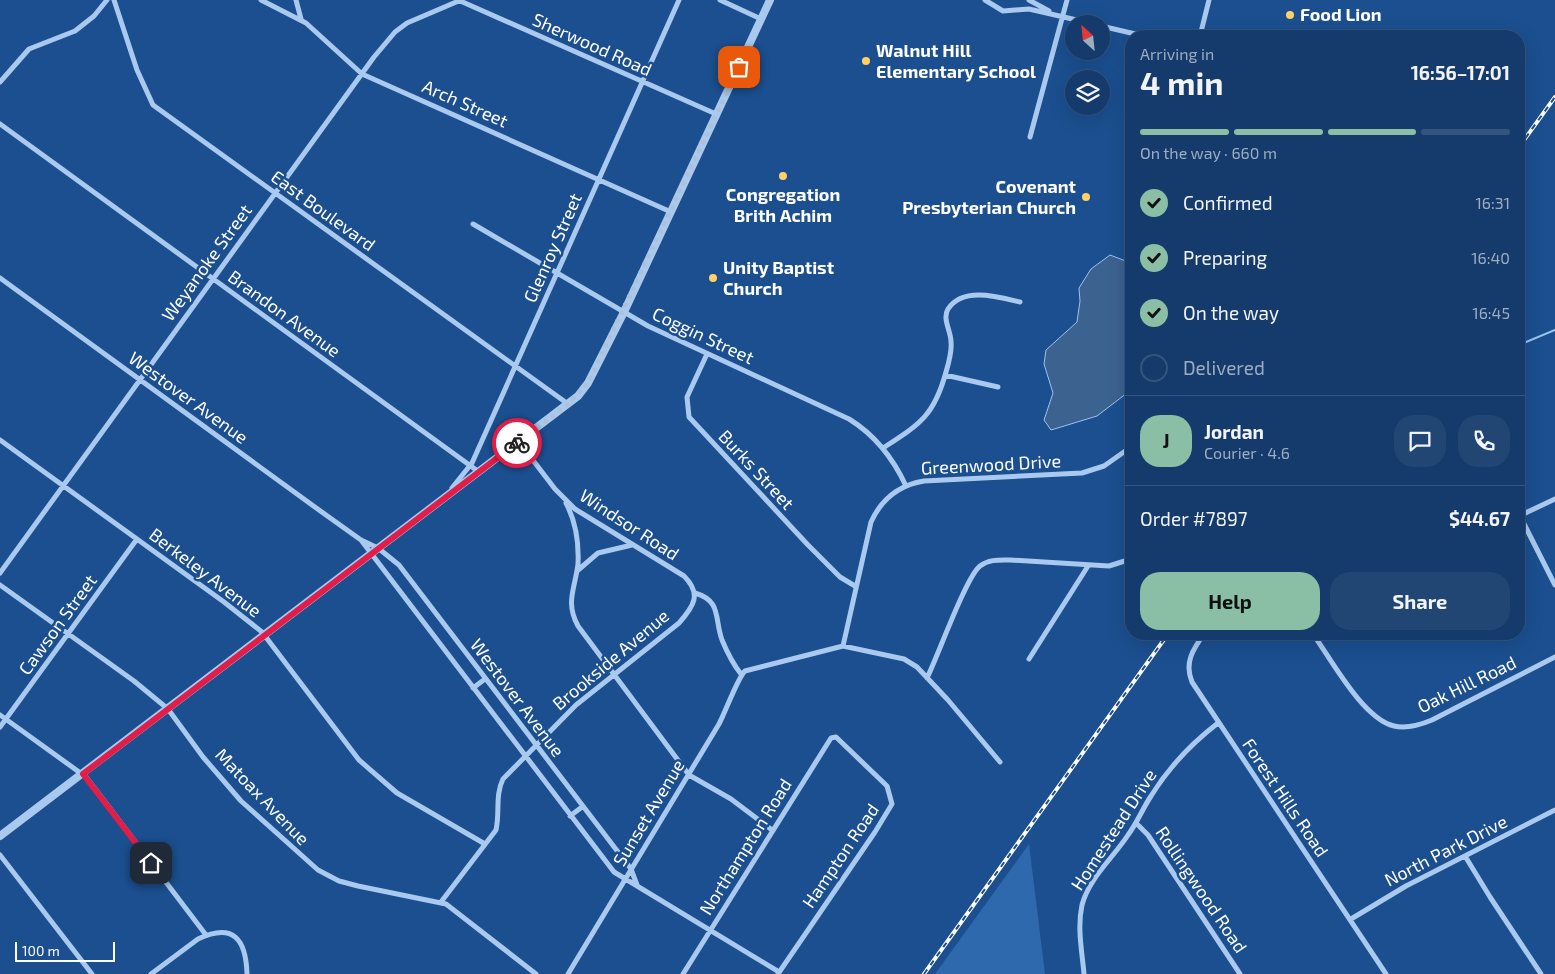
<!DOCTYPE html>
<meta charset="utf-8">
<style>
body{margin:0;font-family:"Exo 2",sans-serif;background:#214673;color:#f1f3f6;height:100vh;display:flex;flex-direction:column;font-size:19px;white-space:nowrap}
*{box-sizing:border-box;margin:0}
p{font-size:16px;color:#9dadc1}
.icon{flex:none;width:28px;height:28px;fill:none;stroke:currentColor;stroke-width:2;stroke-linecap:round;stroke-linejoin:round}
.map{position:relative;flex:1;overflow:hidden}
.drawer{position:absolute;left:1125px;top:30px;width:400px;height:610px;display:flex;flex-direction:column;background:#143b6b;border-radius:20px;box-shadow:0 5px 20px #0002,0 0 0 1px #33557e}
.drawer>*{flex:none}
.needle{width:32px;rotate:333deg}
.fabs{position:absolute;left:1065px;top:15px;display:grid;gap:10px}
.fabs a{display:grid;place-items:center;width:45px;height:45px;border-radius:50%;background:#143b6b;box-shadow:0 5px 20px #0002,0 0 0 1px #33557e;font-size:25px}
.scale{position:absolute;left:15px;bottom:12px;width:100px;box-sizing:border-box;padding-left:5px;border:2px solid #fff;border-top:0;font-size:14px;line-height:18px;white-space:nowrap;color:#fff;-webkit-text-stroke:4px #1b4f8f;paint-order:stroke}
.pin{position:absolute;display:grid;place-items:center;width:42px;height:42px;color:#fff;margin:-21px;border-radius:10px;box-shadow:0 2px 8px #0006}
.courier{position:absolute;display:grid;place-items:center;width:50px;height:50px;margin:-25px;border:4px solid #e11d48;border-radius:50%;background:#fff;color:#222;box-shadow:0 1px 6px #0007}
.overview em{font-style:normal;font-weight:700}
.overview div{display:flex;flex-direction:column-reverse}
.overview{display:flex;align-items:center;justify-content:space-between;height:85px;padding:0 15px}
h1{font-size:32px;font-weight:700;line-height:38px}
.bar{display:grid;grid-template-columns:repeat(4,1fr);gap:8px 5px;align-content:center;height:60px;padding:0 15px}
.bar i{height:6px;border-radius:4px;background:#33557e}
.bar .active{background:#8abfa5}
.bar p{grid-column:span 4}
.line{display:flex;align-items:center;gap:12px;padding:0 15px;border-top:1px solid #33557e}
.line div{flex:1}
.round{display:grid;place-items:center;flex:none;width:52px;height:52px;border-radius:20px;background:#214673}
ol{padding:0 15px;list-style:none}
li{display:flex;align-items:center;gap:15px;height:55px}
li p{margin-inline-start:auto}
li .icon{padding:5px;border-radius:50%;background:#8abfa5;color:#111;stroke-width:4}
li:last-child{color:#9dadc1}
li i{width:28px;height:28px;border:2px solid #33557e;border-radius:50%}
.button{display:flex;gap:10px;margin-top:auto;padding:10px 15px}
.button a{flex:1;height:58px;border-radius:20px;background:#8abfa5;color:#111;font-size:20px;font-weight:700;line-height:58px;text-align:center}
.button a+a{background:#214673;color:#f1f3f6}
.map>svg:first-child{display:block}
</style>
<div class="map">
<svg width="1555" height="974" viewBox="0 0 1555 974">
<rect width="100%" height="100%" fill="#1b4f8f"/>
<!-- green -->
<path fill="#2e69ad" d="M 1029,844 L 1045,974 L 935,974 Z"/>
<!-- water -->
<path fill="#3c6290" stroke="#9cc4f0" d="M 1110,255 L 1131,263 L 1131,390 L 1097,416 L 1051,430 L 1044,420 L 1053,393 L 1044,364 L 1046,350 L 1077,322 L 1080,301 L 1079,288 L 1091,269 Z"/>
<g fill="none" stroke-linecap="round" stroke-linejoin="round">
<!-- stream -->
<path stroke="#9cc4f0" stroke-width="2" d="M 1519,345 L 1555,330"/>
<!-- minor -->
<path stroke="#a9c9ee" stroke-width="5" d="M 114,0 L 137,70 L 153,105 L 568,404
M 261,0 L 306,23 L 362,74 L 671,212
M 296,0 L 301,19
M 458,0 L 716,114
M 720,0 L 761,19
M 985,0 L 1003,11 L 1029,9 L 1094,24
M 1029,0 L 1049,11
M 1101,26 L 1144,36
M 1200,36 L 1209,0
M 0,82 L 29,49 L 75,31 L 94,16 L 107,0
M 0,124 L 479,472
M 1030,137 L 1067,0
M 1128,211 L 1131,203
M 473,224 L 648,326 L 849,419 C 875,435 893,458 906,486
M 0,278 L 319,510 L 361,540 L 378,548 L 399,565 L 631,869 L 637,885
M 707,354 L 687,397 L 689,417 L 808,545 L 840,577 L 855,586
M 945,375 L 998,387
M 0,440 L 224,602 L 262,632 L 359,760 L 397,793 L 485,844
M 883,448 C 920,424 934,416 946,372 C 949,362 952,351 951,342 C 951,331 942,319 948,309 C 963,286 999,297 1020,302
M 452,488 L 472,463 L 679,0
M 566,503 C 576,522 579,543 578,564 C 575,589 565,602 578,626 L 689,775 L 731,799 L 772,830
M 1519,516 L 1555,499
M 1520,516 L 1555,585
M 361,540 L 614,872 L 779,972
M 577,571 L 598,553 L 632,545
M 0,573 L 374,57 L 395,32 L 407,23 L 461,0
M 0,585 L 134,681 L 168,709 L 203,757 L 241,801 L 318,870 L 339,881 L 358,886 L 446,904 L 536,974
M 695,593 C 722,601 714,618 722,640 C 727,652 733,664 741,674
M 1204,634 C 1193,649 1184,663 1192,682 L 1386,974
M 1313,634 C 1331,659 1363,719 1394,726 C 1407,729 1420,725 1432,720 L 1555,657
M 843,646 L 871,522 C 882,498 899,485 924,481 L 1082,473 L 1104,466 L 1131,447
M 1029,659 L 1088,566
M 927,678 C 938,656 966,577 980,566 C 989,559 1000,560 1010,560 L 1109,566 L 1131,559
M 473,688 L 485,679
M 0,715 L 86,777 L 206,935
M 0,727 L 137,539
M 570,816 L 582,807
M 1136,823 L 1148,835 L 1240,974
M 0,855 L 92,974
M 1465,856 L 1490,897 L 1541,974
M 441,902 L 496,830 C 500,812 495,795 503,779 L 576,705 L 679,623 C 694,606 702,594 684,576 L 575,509 L 555,489 L 519,442
M 1351,919 L 1406,886 L 1555,810
M 151,974 L 198,939 C 234,922 246,940 247,974
M 568,974 L 719,724 C 725,713 738,677 745,671 L 843,646 L 904,659 L 917,667 L 948,700 L 1000,762
M 683,974 L 831,738 L 836,737 L 887,786 L 892,804 L 875,832 L 778,974
M 1084,974 C 1082,951 1077,928 1082,905 C 1089,878 1113,858 1128,835 C 1137,823 1143,808 1151,796 C 1169,767 1192,743 1218,723"/>
<!-- tertiary -->
<path stroke="#a9c9ee" stroke-width="8" d="M 0,836 L 578,396 L 588,383 L 624,312 L 770,0"/>
<defs>
<path id="rail" d="M 1519,147 L 1555,97
M 924,974 L 1168,634"/>
</defs>
<!-- rail casing -->
<use href="#rail" stroke="#fff" stroke-width="4"/>
<!-- rail -->
<use href="#rail" stroke="#1b4f8f" stroke-width="2" stroke-dasharray="5.5" stroke-linecap="butt"/>
</g>
<g fill="none" stroke-linecap="round" stroke-linejoin="round">
<!-- done -->
<path stroke="#afc1d8" stroke-width="5" stroke-dasharray="0 9" d="M 517,443 L 568,404 L 588,383 L 739,67"/>
<!-- route -->
<path stroke="#e11d48" stroke-width="6" d="M 151,863 L 83,774 L 517,443"/>
</g>
<!-- markers -->
<g fill="#ffd166" stroke="#1b4f8f" stroke-width="2">
<circle cx="1290" cy="15" r="5"/>
<circle cx="866" cy="61" r="5"/>
<circle cx="783" cy="176" r="5"/>
<circle cx="1086" cy="197" r="5"/>
<circle cx="713" cy="278" r="5"/>
</g>
<g text-anchor="middle" stroke-width="5" stroke-linejoin="round" paint-order="stroke">
<!-- poi labels -->
<g font-size="18" font-weight="bold" fill="#fff" stroke="#1b4f8f" text-anchor="start">
<text x="1300" y="21">Food Lion</text>
<text x="876" y="57">Walnut Hill<tspan x="876" dy="21">Elementary School</tspan></text>
<text x="1076" y="193" text-anchor="end">Covenant<tspan x="1076" dy="21">Presbyterian Church</tspan></text>
<text x="783" y="201" text-anchor="middle">Congregation<tspan x="783" dy="21">Brith Achim</tspan></text>
<text x="723" y="274">Unity Baptist<tspan x="723" dy="21">Church</tspan></text>
</g>
<!-- street labels -->
<g font-size="18" fill="#fff" stroke="#1b4f8f">
<text transform="translate(592 45) rotate(24)" y="6">Sherwood Road</text>
<text transform="translate(465 104) rotate(24)" y="6">Arch Street</text>
<text transform="translate(323 211) rotate(36)" y="6">East Boulevard</text>
<text transform="translate(553 248) rotate(-66)" y="6">Glenroy Street</text>
<text transform="translate(207 263) rotate(-54)" y="6">Weyanoke Street</text>
<text transform="translate(284 314) rotate(36)" y="6">Brandon Avenue</text>
<text transform="translate(703 336) rotate(25)" y="6">Coggin Street</text>
<text transform="translate(188 398) rotate(36)" y="6">Westover Avenue</text>
<text transform="translate(991 465) rotate(-3)" y="6">Greenwood Drive</text>
<text transform="translate(756 470) rotate(47)" y="6">Burks Street</text>
<text transform="translate(629 525) rotate(33)" y="6">Windsor Road</text>
<text transform="translate(205 573) rotate(37)" y="6">Berkeley Avenue</text>
<text transform="translate(58 625) rotate(-54)" y="6">Cawson Street</text>
<text transform="translate(611 660) rotate(-40)" y="6">Brookside Avenue</text>
<text transform="translate(1467 685) rotate(-26)" y="6">Oak Hill Road</text>
<text transform="translate(517 698) rotate(53)" y="6">Westover Avenue</text>
<text transform="translate(262 797) rotate(46)" y="6">Matoax Avenue</text>
<text transform="translate(1285 798) rotate(56)" y="6">Forest Hills Road</text>
<text transform="translate(649 813) rotate(-59)" y="6">Sunset Avenue</text>
<text transform="translate(1114 830) rotate(-57)" y="6">Homestead Drive</text>
<text transform="translate(746 847) rotate(-58)" y="6">Northampton Road</text>
<text transform="translate(1446 851) rotate(-27)" y="6">North Park Drive</text>
<text transform="translate(841 856) rotate(-56)" y="6">Hampton Road</text>
<text transform="translate(1201 890) rotate(56)" y="6">Rollingwood Road</text>
</g>
</g>
</svg>
<div class="fabs">
<a><svg class="needle" viewBox="-14 -14 28 28"><path d="M0-13l5 13h-10z" fill="#e53935"/><path d="M0 13l5-13h-10z" fill="#9dadc1"/></svg></a>
<a><svg class="icon" aria-label="layers" viewBox="0 0 24 24"><path d="M12 4l9 5-9 5-9-5zM3 14l9 5 9-5"/></svg></a>
</div>
<div class="scale">100 m</div>
<div class="pin" style="left:739px;top:67px;background:#ea580c"><svg class="icon" aria-label="bag" viewBox="0 0 24 24"><path d="M5 8h14l-1 12H6zM9 8a3 3 0 0 1 6 0"/></svg></div>
<div class="pin" style="left:151px;top:863px;background:#1f2937"><svg class="icon" aria-label="home" viewBox="0 0 24 24"><path d="M3 11l9-7 9 7M6 9v11h12V9"/></svg></div>
<div class="courier" style="left:517px;top:443px"><svg class="icon" aria-label="bike" viewBox="0 0 24 24"><circle cx="6" cy="16" r="4"/><circle cx="18" cy="16" r="4"/><path d="M6 16l4-8h5l3 8M10 8l3 8H6M13 5h3"/></svg></div>
<section class="drawer">
<div class="overview"><div><h1>4 min</h1><p>Arriving in</p></div><em>16:56–17:01</em></div>
<div class="bar"><i class="active"></i><i class="active"></i><i class="active"></i><i></i><p>On the way · 660 m</p></div>
<ol>
<li><svg class="icon" aria-label="check" viewBox="0 0 24 24"><path d="M5 12l5 5 9-10"/></svg>Confirmed<p>16:31</p></li>
<li><svg class="icon" aria-label="check" viewBox="0 0 24 24"><path d="M5 12l5 5 9-10"/></svg>Preparing<p>16:40</p></li>
<li><svg class="icon" aria-label="check" viewBox="0 0 24 24"><path d="M5 12l5 5 9-10"/></svg>On the way<p>16:45</p></li>
<li><i></i>Delivered</li>
</ol>
<div class="line" style="height:90px"><b class="round" style="background:#8abfa5;color:#111">J</b><div><b>Jordan</b><p>Courier · 4.6</p></div><a class="round"><svg class="icon" aria-label="chat" viewBox="0 0 24 24"><path d="M4 5h16v11H9l-5 4z"/></svg></a><a class="round"><svg class="icon" aria-label="phone" viewBox="0 0 24 24"><path d="M5 4h4l2 5-3 2q2 4 5 5l2-3 5 2v4C11 20 4 13 5 4z"/></svg></a></div>
<div class="line" style="height:65px"><div>Order #7897</div><b>$44.67</b></div>
<div class="button"><a>Help</a><a>Share</a></div>
</section>
</div>
